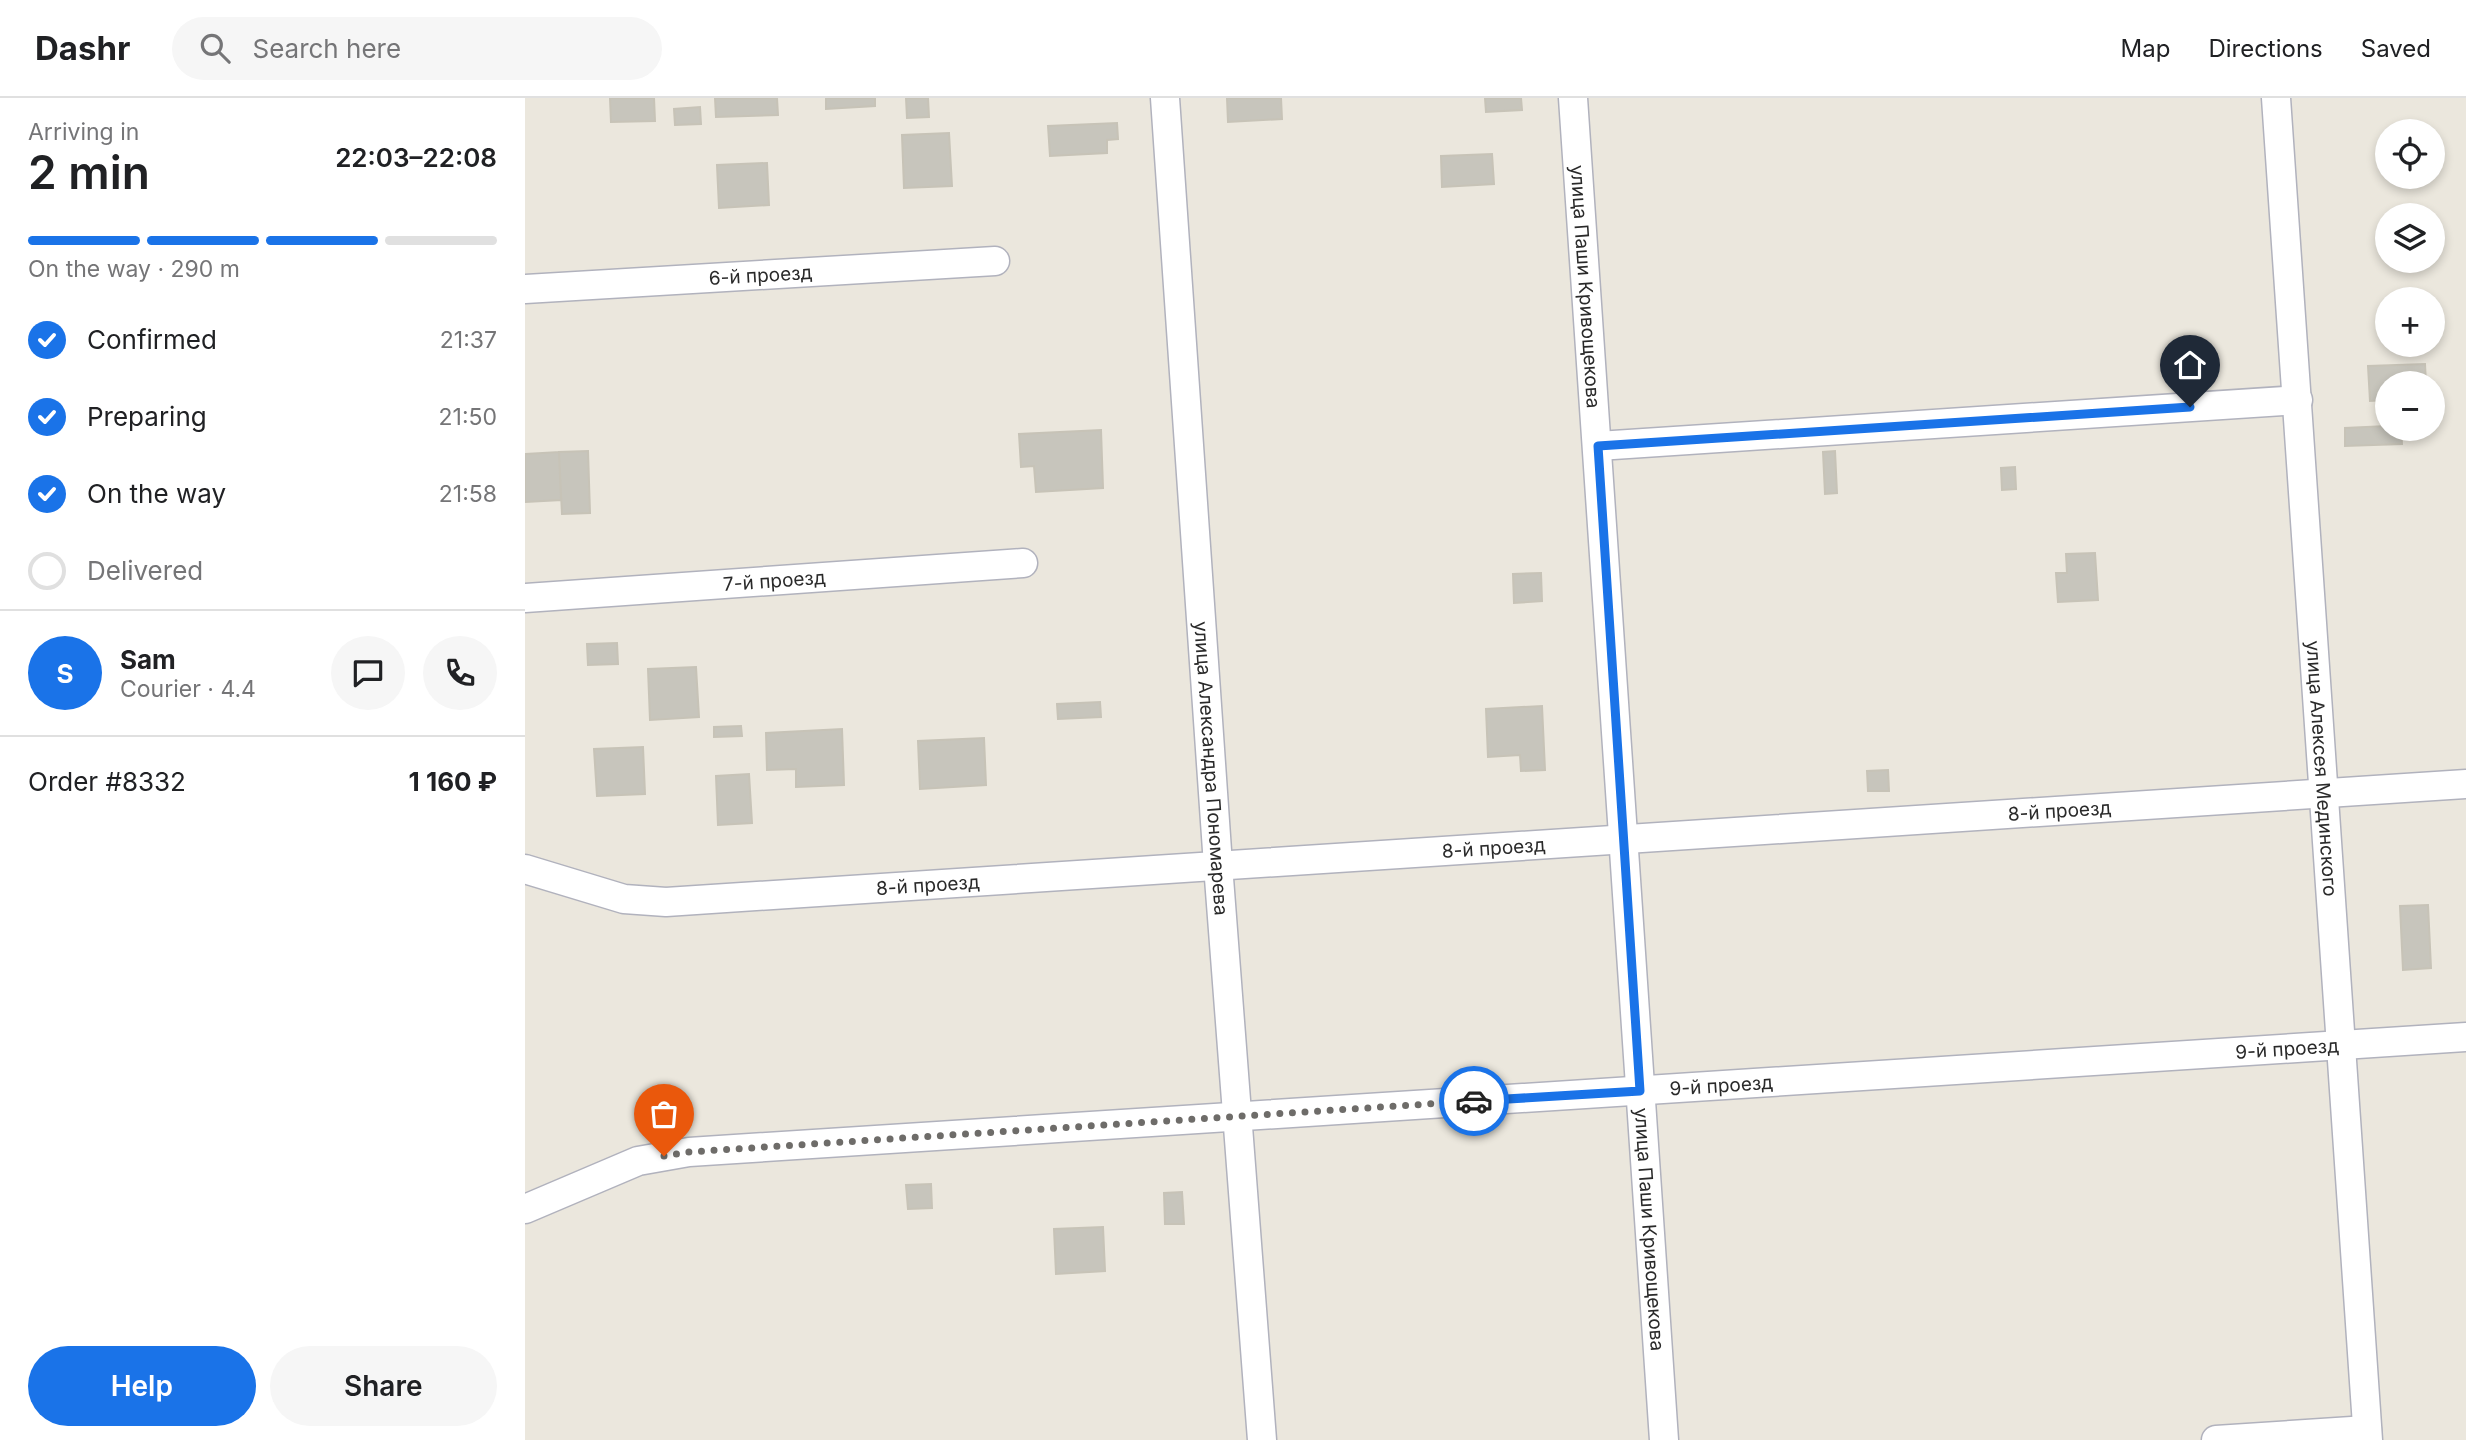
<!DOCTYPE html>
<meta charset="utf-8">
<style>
body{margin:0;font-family:Inter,sans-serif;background:#f6f6f6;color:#202124;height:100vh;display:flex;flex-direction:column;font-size:26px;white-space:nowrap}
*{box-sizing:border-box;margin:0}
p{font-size:23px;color:#757577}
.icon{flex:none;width:38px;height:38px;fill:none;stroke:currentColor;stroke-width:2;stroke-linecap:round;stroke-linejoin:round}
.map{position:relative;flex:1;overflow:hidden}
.drawer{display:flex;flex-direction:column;background:#fff;width:525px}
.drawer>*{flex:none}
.controls{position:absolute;left:1850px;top:21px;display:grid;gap:14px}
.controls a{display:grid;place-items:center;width:70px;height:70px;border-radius:50%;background:#fff;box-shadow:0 4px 10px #0003;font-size:35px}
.pin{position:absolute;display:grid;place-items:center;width:60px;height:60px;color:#fff;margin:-72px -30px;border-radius:50% 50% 50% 0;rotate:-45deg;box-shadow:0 0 7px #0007}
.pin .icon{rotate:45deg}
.courier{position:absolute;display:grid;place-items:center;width:70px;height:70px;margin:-35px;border:5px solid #1a73e8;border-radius:50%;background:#fff;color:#222;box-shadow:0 2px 9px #0007}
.overview em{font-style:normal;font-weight:600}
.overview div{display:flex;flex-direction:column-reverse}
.overview{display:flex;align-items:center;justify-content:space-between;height:119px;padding:0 28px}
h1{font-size:46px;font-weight:600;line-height:52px}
.bar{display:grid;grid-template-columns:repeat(4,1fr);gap:10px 7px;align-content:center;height:84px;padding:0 28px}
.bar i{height:9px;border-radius:5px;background:#e0e0e0}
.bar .current{background:#1a73e8}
.bar p{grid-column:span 4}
.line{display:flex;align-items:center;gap:18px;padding:0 28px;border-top:2px solid #e0e0e0}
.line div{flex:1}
.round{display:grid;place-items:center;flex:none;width:74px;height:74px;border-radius:37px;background:#f6f6f6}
ol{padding:0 28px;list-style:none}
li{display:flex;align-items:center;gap:21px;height:77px}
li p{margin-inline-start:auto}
li .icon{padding:7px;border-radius:50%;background:#1a73e8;color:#fff;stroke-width:4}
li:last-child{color:#757577}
li i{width:38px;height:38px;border:4px solid #e0e0e0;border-radius:50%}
.action{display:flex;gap:14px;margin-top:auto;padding:14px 28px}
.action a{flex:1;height:80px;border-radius:42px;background:#1a73e8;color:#fff;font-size:28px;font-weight:600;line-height:80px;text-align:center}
.action a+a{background:#f6f6f6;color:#202124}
header{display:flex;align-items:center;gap:42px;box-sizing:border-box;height:98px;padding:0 35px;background:#fff;border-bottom:2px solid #e0e0e0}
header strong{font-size:33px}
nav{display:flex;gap:38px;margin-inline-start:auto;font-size:24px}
.search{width:490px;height:63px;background:#f6f6f6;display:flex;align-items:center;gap:18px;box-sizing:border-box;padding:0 24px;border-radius:38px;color:#757577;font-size:26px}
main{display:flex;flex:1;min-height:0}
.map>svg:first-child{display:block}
</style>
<header>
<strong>Dashr</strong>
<div class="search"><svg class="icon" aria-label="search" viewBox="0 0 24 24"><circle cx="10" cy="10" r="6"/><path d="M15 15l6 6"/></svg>Search here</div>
<nav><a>Map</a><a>Directions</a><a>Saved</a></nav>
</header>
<main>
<section class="drawer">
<div class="overview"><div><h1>2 min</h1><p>Arriving in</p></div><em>22:03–22:08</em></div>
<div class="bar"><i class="current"></i><i class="current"></i><i class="current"></i><i></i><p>On the way · 290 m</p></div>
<ol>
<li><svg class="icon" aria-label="check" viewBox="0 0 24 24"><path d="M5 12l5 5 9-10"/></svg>Confirmed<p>21:37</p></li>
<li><svg class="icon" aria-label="check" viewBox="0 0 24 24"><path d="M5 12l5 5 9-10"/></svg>Preparing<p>21:50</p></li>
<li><svg class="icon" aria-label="check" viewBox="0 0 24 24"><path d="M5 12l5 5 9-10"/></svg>On the way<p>21:58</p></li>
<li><i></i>Delivered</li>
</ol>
<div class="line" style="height:126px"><b class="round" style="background:#1a73e8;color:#fff">S</b><div><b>Sam</b><p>Courier · 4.4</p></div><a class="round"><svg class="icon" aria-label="chat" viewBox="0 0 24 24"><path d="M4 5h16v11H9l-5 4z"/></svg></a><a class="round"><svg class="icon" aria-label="phone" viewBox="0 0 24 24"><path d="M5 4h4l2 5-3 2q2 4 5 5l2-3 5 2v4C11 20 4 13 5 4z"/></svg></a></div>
<div class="line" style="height:91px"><div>Order #8332</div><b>1 160 ₽</b></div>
<div class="action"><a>Help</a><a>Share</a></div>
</section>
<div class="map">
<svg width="1941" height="1342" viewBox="0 0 1941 1342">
<rect width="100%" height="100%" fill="#ebe7dd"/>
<!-- building -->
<path fill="#c7c5bc" stroke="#c7c3b7" stroke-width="2" d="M 85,0 L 129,0 L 130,23 L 86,24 Z
M 190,0 L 252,0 L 253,17 L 191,19 Z
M 301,0 L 350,0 L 350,8 L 301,11 Z
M 381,0 L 403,0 L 404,19 L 382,20 Z
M 702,0 L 756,0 L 757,21 L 703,24 Z
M 960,0 L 996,0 L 997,12 L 961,14 Z
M 175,9 L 176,26 L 150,27 L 149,11 Z
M 592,25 L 593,41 L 582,42 L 582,55 L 525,58 L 523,28 Z
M 424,35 L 427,88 L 379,90 L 377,37 Z
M 967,56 L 969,86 L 917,89 L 916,58 Z
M 242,65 L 244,107 L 194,110 L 192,67 Z
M 1900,266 L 1901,285 L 1862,285 L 1862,302 L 1845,303 L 1843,268 Z
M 1862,328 L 1862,331 L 1876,331 L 1877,346 L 1820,348 L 1820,330 Z
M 576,332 L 578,390 L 511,394 L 509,368 L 496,369 L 494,336 Z
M 63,353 L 65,415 L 37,416 L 34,354 Z
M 1310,353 L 1312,395 L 1300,396 L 1298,354 Z
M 34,354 L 36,402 L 0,404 L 0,356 Z
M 1490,369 L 1491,391 L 1477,392 L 1476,370 Z
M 1570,455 L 1573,502 L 1533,504 L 1531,475 L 1542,475 L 1541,456 Z
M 1016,475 L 1017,503 L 989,505 L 988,476 Z
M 92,545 L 93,566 L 63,567 L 62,546 Z
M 171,569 L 174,619 L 125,622 L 123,571 Z
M 575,604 L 576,619 L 533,621 L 532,606 Z
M 1017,608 L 1020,672 L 996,673 L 995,657 L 963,659 L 961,611 Z
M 216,628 L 217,638 L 189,639 L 189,629 Z
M 317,631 L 319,687 L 271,689 L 271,671 L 242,672 L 241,635 Z
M 459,640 L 461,687 L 395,691 L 393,643 Z
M 118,649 L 120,696 L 72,698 L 69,651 Z
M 1363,672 L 1364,693 L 1343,693 L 1342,673 Z
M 224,676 L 227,725 L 193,727 L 191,678 Z
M 1903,807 L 1906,870 L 1878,872 L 1875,808 Z
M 406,1086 L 407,1110 L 383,1111 L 381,1087 Z
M 657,1094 L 659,1126 L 640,1126 L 639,1095 Z
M 578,1129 L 580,1173 L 531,1176 L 529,1131 Z"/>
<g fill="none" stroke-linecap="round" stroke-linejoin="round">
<defs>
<g id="minor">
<path id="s1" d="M 640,0 L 693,767 L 737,1342"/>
<path id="s2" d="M 1048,0 L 1139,1342"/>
<path id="s3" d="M 1751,0 L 1843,1342"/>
<path id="s4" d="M 0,191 L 470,163"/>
<path d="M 1073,348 L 1773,302"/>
<path id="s5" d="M 0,500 L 498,465"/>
<path id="s6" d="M 0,771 L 99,801 L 141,804 L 1941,686"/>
<path id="s7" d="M 0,1111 L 113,1063 L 164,1054 L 1941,939"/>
<path d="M 1691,1342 L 1842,1332"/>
</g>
</defs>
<!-- minor casing -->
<use href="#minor" stroke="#b1b2bd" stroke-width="31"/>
<!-- minor -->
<use href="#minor" stroke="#fff" stroke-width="28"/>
</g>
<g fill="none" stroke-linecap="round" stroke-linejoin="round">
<!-- done -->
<path stroke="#6e6c69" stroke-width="7" stroke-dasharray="0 12.6" d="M 139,1058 L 164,1054 L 949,1003"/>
<!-- route -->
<path stroke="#1a73e8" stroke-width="9" d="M 949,1003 L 1115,993 L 1073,348 L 1665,309"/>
</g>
<g text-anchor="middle" stroke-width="6" stroke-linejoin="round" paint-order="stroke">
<!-- street labels -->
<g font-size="19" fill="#2a2a2a" stroke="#fff">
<text dy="7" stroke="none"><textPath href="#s4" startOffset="236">6-й проезд</textPath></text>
<text dy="7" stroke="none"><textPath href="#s2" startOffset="189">улица Паши Кривощекова</textPath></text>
<text dy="7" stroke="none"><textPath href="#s5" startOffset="250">7-й проезд</textPath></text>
<text dy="7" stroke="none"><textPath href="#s1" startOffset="672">улица Александра Пономарева</textPath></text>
<text dy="7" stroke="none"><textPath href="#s3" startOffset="672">улица Алексея Мединского</textPath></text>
<text dy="7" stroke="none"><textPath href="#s6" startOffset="1542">8-й проезд</textPath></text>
<text dy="7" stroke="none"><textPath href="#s6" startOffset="975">8-й проезд</textPath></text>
<text dy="7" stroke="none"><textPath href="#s6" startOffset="408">8-й проезд</textPath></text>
<text dy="7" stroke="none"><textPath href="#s7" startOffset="1776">9-й проезд</textPath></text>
<text dy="7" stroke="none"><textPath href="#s7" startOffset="1209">9-й проезд</textPath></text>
<text dy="7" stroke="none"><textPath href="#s2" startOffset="1134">улица Паши Кривощекова</textPath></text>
</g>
</g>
</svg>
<div class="controls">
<a><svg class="icon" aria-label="locate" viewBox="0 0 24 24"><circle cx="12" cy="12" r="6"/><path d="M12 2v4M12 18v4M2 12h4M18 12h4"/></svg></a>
<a><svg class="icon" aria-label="layers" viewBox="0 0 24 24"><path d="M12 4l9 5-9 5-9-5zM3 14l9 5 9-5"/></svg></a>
<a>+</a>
<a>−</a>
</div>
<div class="pin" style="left:139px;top:1058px;background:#ea580c"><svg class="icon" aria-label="bag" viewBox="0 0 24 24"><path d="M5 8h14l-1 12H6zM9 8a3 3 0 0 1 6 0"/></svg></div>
<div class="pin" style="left:1665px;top:309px;background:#1f2937"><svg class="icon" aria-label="home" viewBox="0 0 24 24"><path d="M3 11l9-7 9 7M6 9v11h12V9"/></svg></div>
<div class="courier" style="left:949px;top:1003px"><svg class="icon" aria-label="car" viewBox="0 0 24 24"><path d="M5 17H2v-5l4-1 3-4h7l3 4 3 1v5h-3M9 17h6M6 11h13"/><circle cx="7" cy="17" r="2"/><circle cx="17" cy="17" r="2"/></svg></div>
</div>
</main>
